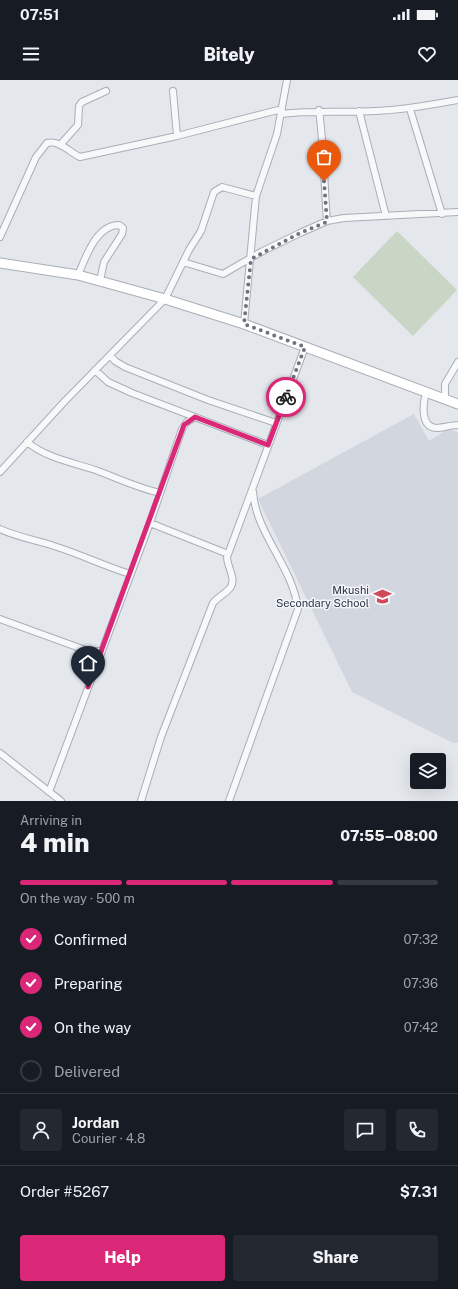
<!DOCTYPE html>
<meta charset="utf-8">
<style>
body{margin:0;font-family:"Public Sans",sans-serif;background:#242831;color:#f1f3f6;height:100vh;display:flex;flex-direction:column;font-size:15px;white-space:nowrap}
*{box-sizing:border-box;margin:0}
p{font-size:13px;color:#9ea1a6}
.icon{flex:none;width:22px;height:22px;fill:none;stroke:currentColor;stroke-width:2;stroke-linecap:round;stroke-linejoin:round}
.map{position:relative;height:721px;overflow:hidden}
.side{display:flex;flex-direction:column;background:#171b24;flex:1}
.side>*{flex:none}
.fabs{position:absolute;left:410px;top:673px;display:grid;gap:8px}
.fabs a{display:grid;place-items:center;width:36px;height:36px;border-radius:4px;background:#171b24;box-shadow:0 4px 16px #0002;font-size:20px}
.pin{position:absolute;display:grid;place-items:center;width:34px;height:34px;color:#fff;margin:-41px -17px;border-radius:50% 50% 50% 0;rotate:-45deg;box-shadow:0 0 4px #0007}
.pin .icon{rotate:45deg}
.courier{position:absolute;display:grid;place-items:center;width:40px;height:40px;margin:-20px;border:3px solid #db2777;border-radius:50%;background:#fff;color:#222;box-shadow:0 1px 5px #0007}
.summary em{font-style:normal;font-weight:800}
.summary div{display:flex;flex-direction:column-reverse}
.summary{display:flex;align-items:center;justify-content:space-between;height:68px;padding:0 20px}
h1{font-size:26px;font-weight:800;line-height:30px}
.bar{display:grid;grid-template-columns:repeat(4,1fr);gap:6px 4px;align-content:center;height:48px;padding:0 20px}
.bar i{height:5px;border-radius:3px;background:#363941}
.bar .selected{background:#db2777}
.bar p{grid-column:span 4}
.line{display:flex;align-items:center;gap:10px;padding:0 20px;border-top:1px solid #363941}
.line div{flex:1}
.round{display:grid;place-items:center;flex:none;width:42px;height:42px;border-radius:4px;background:#242831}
ol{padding:0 20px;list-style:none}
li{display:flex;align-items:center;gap:12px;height:44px}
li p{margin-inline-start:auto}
li .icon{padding:4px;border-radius:50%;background:#db2777;color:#fff;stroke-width:4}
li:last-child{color:#9ea1a6}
li i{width:22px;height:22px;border:2px solid #363941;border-radius:50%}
.action{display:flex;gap:8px;margin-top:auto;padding:8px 20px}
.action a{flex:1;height:46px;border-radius:4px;background:#db2777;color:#fff;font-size:16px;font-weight:800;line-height:46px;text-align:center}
.action a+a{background:#242831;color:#f1f3f6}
.status{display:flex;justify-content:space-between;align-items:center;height:28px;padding:0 20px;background:#171b24;direction:ltr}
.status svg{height:11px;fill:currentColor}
header{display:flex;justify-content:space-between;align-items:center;height:52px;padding:0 20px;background:#171b24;font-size:18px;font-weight:800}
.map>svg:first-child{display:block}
</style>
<div class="status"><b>07:51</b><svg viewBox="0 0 49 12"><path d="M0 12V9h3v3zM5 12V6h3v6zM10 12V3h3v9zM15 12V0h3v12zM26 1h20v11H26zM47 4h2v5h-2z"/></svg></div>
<header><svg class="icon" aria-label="menu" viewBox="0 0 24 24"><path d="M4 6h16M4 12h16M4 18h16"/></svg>Bitely<svg class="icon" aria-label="heart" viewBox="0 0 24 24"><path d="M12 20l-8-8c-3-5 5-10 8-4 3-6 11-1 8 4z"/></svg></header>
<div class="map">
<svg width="458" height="721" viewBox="0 0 458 721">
<rect width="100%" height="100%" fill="#e4e7ec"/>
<!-- built -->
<path fill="#d2d6de" d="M 414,334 L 429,361 L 448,349 L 458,352 L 458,663 L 453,663 L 352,612 L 258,419 Z"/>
<!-- green -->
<path fill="#c9d6c5" d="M 397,151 L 457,210 L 413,256 L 353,197 Z"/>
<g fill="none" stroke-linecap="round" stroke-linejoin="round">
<defs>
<path id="street" d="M 173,11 L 177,56
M 410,29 L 442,134
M 319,30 C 324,67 324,104 327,141
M 359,31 L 386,136
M 281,34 C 314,30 343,33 376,31 C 404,30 431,25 458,20
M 60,65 L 78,45 L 79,26 L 82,22 L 106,11
M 0,157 L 36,77 L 47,63 C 60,60 69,72 80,77 L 177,56 L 282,29
M 183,182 L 223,194 L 261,172 L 300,153 L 327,141 L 344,138 L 458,132
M 78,195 C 86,177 96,145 119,145 L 123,148 L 122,154 L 104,182 L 100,201
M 244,244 L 256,116 L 277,54 L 287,0
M 110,275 L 115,281 L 125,287 L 208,320 L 276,343
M 95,290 L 108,302 L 132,313 L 268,365
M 426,313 C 423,323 420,347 436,348 C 443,348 451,345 458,345
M 445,319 L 445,304 L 458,282
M 27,362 C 46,378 75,383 98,391 C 119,399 138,408 160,413
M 0,392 L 65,321 L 165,219 L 189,170 L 201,151 L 214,112 L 222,107 L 256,116
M 150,443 L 228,474
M 0,449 C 17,457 36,460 54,466 C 80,474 104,486 130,494
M 0,539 L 88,571 L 101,571
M 0,673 L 61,721
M 49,712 L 150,443 L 182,349 L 187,342 L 195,337
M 141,721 L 161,657 L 213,523 C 218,517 225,514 230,508 C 237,499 227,487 227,477 L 305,267
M 229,721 L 298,529 C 293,487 256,454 253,412"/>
<path id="secondary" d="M 0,183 L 78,195 L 165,219 L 244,244 L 458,324"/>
</defs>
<!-- street casing -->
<use href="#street" stroke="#a9aeb7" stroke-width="8"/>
<!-- secondary casing -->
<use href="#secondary" stroke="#a9aeb7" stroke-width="11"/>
<!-- street -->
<use href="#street" stroke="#f7f8fa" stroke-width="6"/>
<!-- secondary -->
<use href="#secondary" stroke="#fff" stroke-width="9"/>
</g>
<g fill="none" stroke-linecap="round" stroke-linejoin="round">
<!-- done -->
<path stroke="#6c737f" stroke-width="4" stroke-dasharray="0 7.2" d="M 286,317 L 305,267 L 244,244 L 251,179 L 300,153 L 327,142 L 324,101"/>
<!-- route -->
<path stroke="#db2777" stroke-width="5" d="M 88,607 L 184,345 L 195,337 L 268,365 L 286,317"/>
</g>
<!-- icons -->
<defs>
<symbol id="school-bare" viewBox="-9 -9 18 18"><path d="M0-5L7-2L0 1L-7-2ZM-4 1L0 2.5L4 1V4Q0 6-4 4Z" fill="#d1495b" stroke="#f4f6f9" stroke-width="2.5" paint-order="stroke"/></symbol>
</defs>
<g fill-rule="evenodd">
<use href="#school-bare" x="370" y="504" width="25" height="25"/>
</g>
<g text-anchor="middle" stroke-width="3" stroke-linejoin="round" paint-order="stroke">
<!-- poi labels -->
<g font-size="11" fill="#2b3445" stroke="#f4f6f9" text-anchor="end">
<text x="369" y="514">Mkushi<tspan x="369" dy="13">Secondary School</tspan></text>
</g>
</g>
</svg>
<div class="fabs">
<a><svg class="icon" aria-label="layers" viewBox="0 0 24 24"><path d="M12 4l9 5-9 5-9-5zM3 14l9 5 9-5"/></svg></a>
</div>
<div class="pin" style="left:324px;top:101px;background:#ea580c"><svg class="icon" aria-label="bag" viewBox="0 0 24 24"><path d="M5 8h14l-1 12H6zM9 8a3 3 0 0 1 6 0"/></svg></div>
<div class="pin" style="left:88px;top:607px;background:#1f2937"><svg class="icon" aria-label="home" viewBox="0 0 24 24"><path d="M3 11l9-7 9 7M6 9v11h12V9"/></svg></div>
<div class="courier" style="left:286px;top:317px"><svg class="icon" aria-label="bike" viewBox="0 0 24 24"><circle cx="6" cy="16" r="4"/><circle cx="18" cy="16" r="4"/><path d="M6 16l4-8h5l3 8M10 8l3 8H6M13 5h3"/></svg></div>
</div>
<section class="side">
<div class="summary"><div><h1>4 min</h1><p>Arriving in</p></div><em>07:55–08:00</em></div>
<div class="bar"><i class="selected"></i><i class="selected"></i><i class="selected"></i><i></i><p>On the way · 500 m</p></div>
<ol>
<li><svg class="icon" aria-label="check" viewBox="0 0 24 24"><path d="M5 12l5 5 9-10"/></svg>Confirmed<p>07:32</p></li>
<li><svg class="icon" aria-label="check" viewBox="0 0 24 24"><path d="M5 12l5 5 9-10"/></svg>Preparing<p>07:36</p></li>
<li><svg class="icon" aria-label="check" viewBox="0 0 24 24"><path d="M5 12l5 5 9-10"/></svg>On the way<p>07:42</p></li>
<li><i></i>Delivered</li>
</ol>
<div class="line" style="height:72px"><a class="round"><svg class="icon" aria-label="person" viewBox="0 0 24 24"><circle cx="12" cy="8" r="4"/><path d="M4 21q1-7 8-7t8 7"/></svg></a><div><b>Jordan</b><p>Courier · 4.8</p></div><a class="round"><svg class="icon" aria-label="chat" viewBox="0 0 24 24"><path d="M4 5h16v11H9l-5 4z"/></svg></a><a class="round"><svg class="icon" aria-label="phone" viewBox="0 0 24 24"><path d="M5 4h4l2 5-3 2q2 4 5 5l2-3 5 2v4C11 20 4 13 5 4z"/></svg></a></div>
<div class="line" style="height:52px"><div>Order #5267</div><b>$7.31</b></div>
<div class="action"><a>Help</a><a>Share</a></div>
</section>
